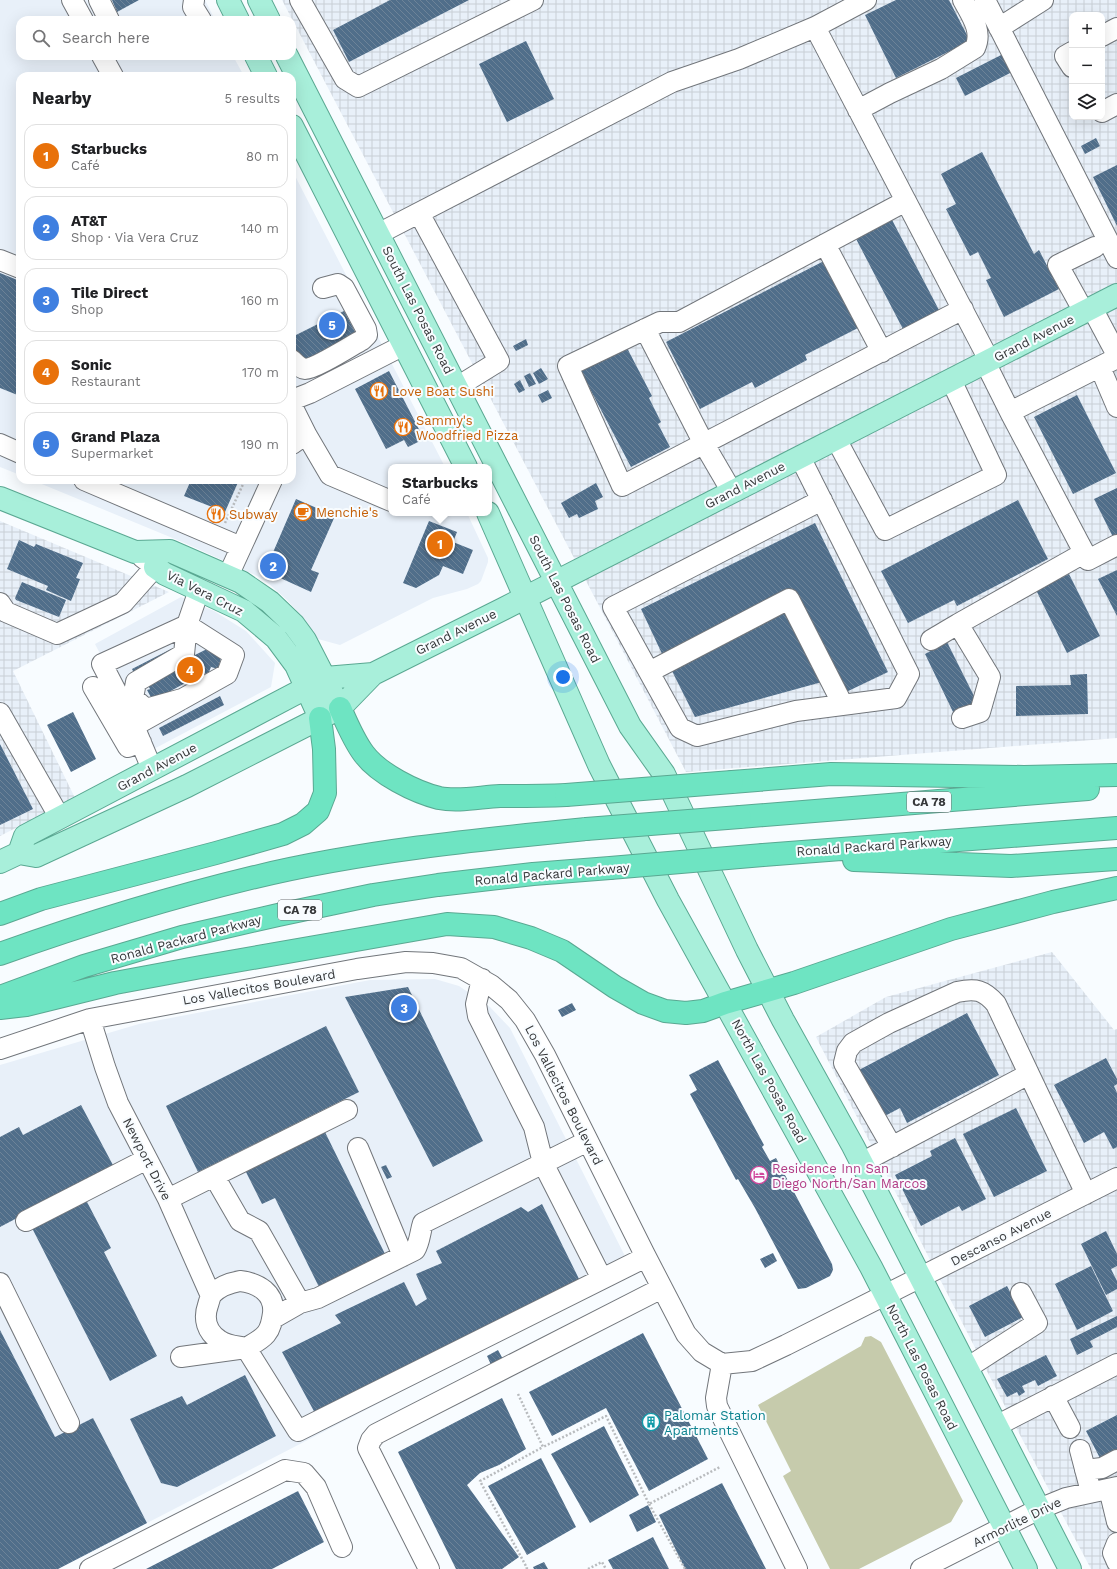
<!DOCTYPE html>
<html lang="en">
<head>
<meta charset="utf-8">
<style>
	body { margin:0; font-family:"Work Sans",sans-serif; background:#f2f2f2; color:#202124 }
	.controls { position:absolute; right:12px; top:12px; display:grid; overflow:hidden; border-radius:8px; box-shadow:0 4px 16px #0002 }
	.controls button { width:36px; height:36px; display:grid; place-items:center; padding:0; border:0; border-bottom:1px solid #e0e0e0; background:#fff; color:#202124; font:20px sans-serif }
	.you { position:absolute; left:563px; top:677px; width:14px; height:14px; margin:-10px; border:3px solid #fff; border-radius:50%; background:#1a73e8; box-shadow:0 0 0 6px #1a73e833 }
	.badge { display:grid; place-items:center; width:26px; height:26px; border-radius:50%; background:#7c3aed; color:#fff; font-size:13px; font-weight:700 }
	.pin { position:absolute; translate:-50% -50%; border:2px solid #fff; box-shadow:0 1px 4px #0006 }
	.popup { position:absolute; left:388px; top:464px; width:104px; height:52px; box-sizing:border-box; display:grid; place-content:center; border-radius:8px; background:#fff; filter:drop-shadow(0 1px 3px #0005); font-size:13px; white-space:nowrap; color:#757577 }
	.popup b { font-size:15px; color:#202124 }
	.popup::after { content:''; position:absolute; left:50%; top:100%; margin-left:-8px; border:8px solid transparent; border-top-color:#fff }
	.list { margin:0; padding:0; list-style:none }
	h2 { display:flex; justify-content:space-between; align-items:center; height:52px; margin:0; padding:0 16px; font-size:17px }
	h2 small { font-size:13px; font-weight:400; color:#757577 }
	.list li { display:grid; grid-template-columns:26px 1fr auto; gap:12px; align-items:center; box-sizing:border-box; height:64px; margin:0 8px 8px; padding:0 8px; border:1px solid #e0e0e0; border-radius:12px }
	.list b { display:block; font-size:15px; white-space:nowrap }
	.list p { margin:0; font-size:13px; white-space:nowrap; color:#757577 }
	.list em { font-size:13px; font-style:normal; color:#757577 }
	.icon { flex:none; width:22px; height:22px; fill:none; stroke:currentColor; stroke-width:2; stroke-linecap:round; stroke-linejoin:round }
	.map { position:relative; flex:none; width:1117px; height:1569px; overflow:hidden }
	.search { position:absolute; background:#fff; box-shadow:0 4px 16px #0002; left:16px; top:16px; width:280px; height:44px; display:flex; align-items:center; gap:10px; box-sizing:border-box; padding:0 14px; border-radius:12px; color:#757577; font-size:15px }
	.panel { position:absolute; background:#fff; box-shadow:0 4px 16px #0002; left:16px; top:72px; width:280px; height:412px; border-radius:12px }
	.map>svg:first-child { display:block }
	.built { fill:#e8f0f9 }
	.industrial { fill:url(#industrial-grid); fill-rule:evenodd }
	.green { fill:#c6cbac }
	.building { fill:url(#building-back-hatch) }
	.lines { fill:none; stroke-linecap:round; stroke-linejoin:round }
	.minor-casing { stroke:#72767b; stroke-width:22 }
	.major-casing { stroke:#5aa892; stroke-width:24 }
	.highway-casing { stroke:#5aa892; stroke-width:24 }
	.path { stroke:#b8bbbe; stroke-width:2.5; stroke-dasharray:2 2; stroke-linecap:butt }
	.minor { stroke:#fff; stroke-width:20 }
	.major { stroke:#a8efda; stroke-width:22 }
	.highway { stroke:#6ee4c2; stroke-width:22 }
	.highway-bridge-casing { stroke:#5aa892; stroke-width:24; stroke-linecap:butt }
	.highway-bridge { stroke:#6ee4c2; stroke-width:22 }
	.labels { text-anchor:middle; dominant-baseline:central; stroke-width:4; stroke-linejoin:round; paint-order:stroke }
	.shield { fill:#f8fcff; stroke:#707375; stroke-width:1 }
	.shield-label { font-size:12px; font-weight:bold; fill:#36383a }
	.street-label { font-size:13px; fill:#36383a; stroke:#f8fcff }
	.food-label { font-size:13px; fill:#c56008; stroke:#f8fcff; text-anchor:start }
	.hotel-label { font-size:13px; fill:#b23c85; stroke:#f8fcff; text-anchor:start }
	.culture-label { font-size:13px; fill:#0d838f; stroke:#f8fcff; text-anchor:start }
</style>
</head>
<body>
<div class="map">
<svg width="1117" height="1569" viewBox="0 0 1117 1569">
	<defs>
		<pattern id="industrial-grid" width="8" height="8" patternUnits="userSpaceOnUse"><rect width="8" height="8" fill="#e8f0f9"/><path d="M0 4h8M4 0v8" fill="none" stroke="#c8cfd6"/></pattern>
		<pattern id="building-back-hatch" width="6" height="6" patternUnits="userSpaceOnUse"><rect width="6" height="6" fill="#506e8a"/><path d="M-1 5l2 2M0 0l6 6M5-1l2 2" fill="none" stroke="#6d8398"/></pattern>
	</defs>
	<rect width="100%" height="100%" fill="#f8fcff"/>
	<path class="built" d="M0,0H205L215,20H20V56H233L244,76H20V475L0,467Z
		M292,170L445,467H391V513H467L488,558V562L481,581L478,584L467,589L433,598L340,645L318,639L302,616L286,599L269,584L257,576L187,544L32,480H292Z
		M181,597L214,611L246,631L275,663L271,687L150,751L95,644Z
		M435,979L459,986L490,1007L510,1028L633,1272L58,1569H0V1065L139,1024L370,980Z"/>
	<path class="industrial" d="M282,0H1117V738L686,772ZM1072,15H1102V117H1072Z
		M0,521L169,592L13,671L75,798L0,836Z
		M1052,952L1114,1030L1117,1029V1569H1091L1011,1418L816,1037L886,997Z"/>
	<path class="green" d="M871,1336L881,1342L963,1501L951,1522L859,1569H830L783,1476L791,1471L758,1405L861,1346L865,1337Z"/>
	<path class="building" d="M112,0H139L117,12Z
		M390,0H469L349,62L333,30Z
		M896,0H949L970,41L896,78L865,15Z
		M526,41L554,99L507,122L479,64Z
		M1005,53L1014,71L965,96L956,78Z
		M1096,138L1100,146L1085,154L1081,146Z
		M982,152L1034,254L1039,250L1059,289L1004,317L986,280L991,278L978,252L970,256L946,209L956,204L941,174Z
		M1117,165V226L1093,177Z
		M890,216L940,312L904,331L854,235Z
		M824,261L858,328L805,355L807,360L755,388L752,382L700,409L666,342Z
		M0,273L20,281V396L0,388Z
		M344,311L359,339L304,366L292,347V337Z
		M526,339L528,345L516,351L513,346Z
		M626,346L652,396L649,398L661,422L658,424L670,447L631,467L580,370Z
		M541,368L548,379L539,384L533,373Z
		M389,371L424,439L408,447L404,440L386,449L355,389Z
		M530,373L536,384L529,387L524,376Z
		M520,380L525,390L519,393L514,384Z
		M548,390L552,398L542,403L538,395Z
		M1077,395L1116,473L1073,494L1034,417Z
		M191,480H239L225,512L184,496Z
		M596,483L603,497L595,501L598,509L579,518L577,514L569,518L561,503Z
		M1117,488V537L1114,539L1094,499Z
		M296,499L335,516L311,570L319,573L311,592L265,571Z
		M1018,500L1048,559L957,606L954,600L908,623L881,571Z
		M429,521L457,532L453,542L473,550L463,574L443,566L439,575L416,588L403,583Z
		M815,523L888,672L842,694L792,594L664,658L641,609Z
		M19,540L34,547L36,544L83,563L76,578L80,579L71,601L46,590L48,586L7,569Z
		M1117,570V616L1098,579Z
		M1069,574L1100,636L1067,653L1036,590Z
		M22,582L66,600L59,617L16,600L15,598Z
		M785,612L822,682L695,717L672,671Z
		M947,642L977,702L954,714L925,654Z
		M211,647L222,654L218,669L211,667L209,672L199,677L200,679L190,684L187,682L167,693L154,703L147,690L150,689L145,680Z
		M171,649L174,655L135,675L132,669Z
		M1087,674L1088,714L1016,716V686L1071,685L1070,675Z
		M220,696L224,705L163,736L159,728Z
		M73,712L96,759L71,772L47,725Z
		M0,744L33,809L0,825Z
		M408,987L483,1141L433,1167L345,997Z
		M572,1003L576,1010L562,1017L558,1010Z
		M967,1013L999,1075L907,1123L900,1108L883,1117L859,1070Z
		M326,1026L359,1092L198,1172L166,1106Z
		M1106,1058L1117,1079V1084L1114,1086L1117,1093V1147L1113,1149L1104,1132L1084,1143L1054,1085Z
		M718,1060L764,1145L762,1147L770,1161L776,1158L832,1264L833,1270L830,1276L806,1288L798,1289L755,1208L738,1179L736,1180L690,1094L697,1090L689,1075Z
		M81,1105L114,1167L0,1227V1137L19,1127L23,1135Z
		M1016,1108L1047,1171L994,1197L963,1134Z
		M324,1130L385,1254L319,1287L275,1198L262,1204L245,1170Z
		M955,1138L986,1199L962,1211L959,1206L921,1226L895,1175L932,1156L930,1151Z
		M386,1165L392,1177L387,1179L381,1167Z
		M86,1200L111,1248L104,1252L157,1356L110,1381L32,1228Z
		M542,1204L581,1283L316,1415L282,1352L341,1323L335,1315L404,1282L416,1306L427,1299L416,1274L442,1263L436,1251L521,1207L528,1212Z
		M1106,1231L1117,1254V1266L1111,1269L1117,1281V1289L1106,1295L1081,1244Z
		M773,1253L777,1261L765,1268L760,1259Z
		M1091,1266L1113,1311L1077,1330L1055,1284Z
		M1007,1286L1023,1317L985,1337L969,1306Z
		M1117,1316V1327L1090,1341L1093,1347L1077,1355L1070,1339Z
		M0,1330L55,1437L93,1418L147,1523L58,1569H0Z
		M643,1333L708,1459L649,1491L606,1408L552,1436L529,1392Z
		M498,1350L504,1361L492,1367L487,1356Z
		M1046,1355L1057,1376L1038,1386L1035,1380L1022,1386L1025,1392L1019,1396L1017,1392L1007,1397L997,1379Z
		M245,1375L276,1436L177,1487L161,1483L130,1419L182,1396L187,1405Z
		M502,1398L526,1449L499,1465L480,1473L467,1485L519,1557L502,1569H456L398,1452Z
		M1117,1415V1456L1103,1464L1086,1431Z
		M604,1426L639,1495L590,1523L551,1454Z
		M541,1458L576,1527L527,1555L488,1486Z
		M722,1483L766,1569H685L659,1515Z
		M298,1491L324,1542L272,1569H146Z
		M648,1505L656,1522L637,1532L629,1515Z
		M653,1537L669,1569H613L608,1560Z
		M544,1562L548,1569H534L533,1567Z"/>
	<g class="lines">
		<defs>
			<path id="minor" d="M72,0L83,20
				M99,0L109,20
				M194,0L193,7L201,20
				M300,0L345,79L358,87L533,0
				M985,0L1117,258
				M815,27L989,360
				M999,28L1043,0
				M1102,36L1117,28
				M1072,52L1065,56L1072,67
				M102,56L113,76
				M858,110L890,93L941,69L975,48C983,31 971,15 963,0
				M1102,112L1117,104
				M906,201L679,322H660L568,366L622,486L963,309
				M419,213L499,361L457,387
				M378,234L672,82L739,59L815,27L866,0
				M825,244L882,352
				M0,260L20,268
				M1092,308L1117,355
				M1084,312L1058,265L1095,247
				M645,329L704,444L732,492
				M292,360C296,364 299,368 305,369C315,369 351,346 362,340L367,335L366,329L344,288L338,284L323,288
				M985,362L1010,412L1117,358
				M1100,367L1117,407
				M292,400L310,393L404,345
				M292,406L306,434L292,444
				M1010,412L1088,560L1117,545
				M306,434L330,475L391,501
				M836,439L885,530L996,475L951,380
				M0,444L20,453
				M800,457L909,674L896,698L796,711L697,736L680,728L613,607L822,500
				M84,480L241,547
				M228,576L272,480
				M0,603L6,612L57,634L123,603L155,567L142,557
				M931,640L958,624
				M649,672L789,599L843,705
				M93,687L128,747L141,742
				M0,713L60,818
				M962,718L980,712L990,677L958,624L1084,553
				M134,726L227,674L234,655L187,625L184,654L136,682L133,698L146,709L182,699
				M152,769L134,726L102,664L187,625L199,590
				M482,979L476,1004L478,1016L534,1127L543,1163L602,1279
				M90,1019L105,1067L118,1103L168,1199L211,1296
				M0,1049L90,1019L357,969L406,962L433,963L461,968L491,985L509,1000L525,1020L545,1055L644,1253L686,1334L702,1352L722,1364L752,1361L786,1345L1117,1178
				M892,1147L844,1063L847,1051L853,1043L889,1023L957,992C976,988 984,990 996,1004L1029,1074
				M358,1148L403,1256
				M861,1163L1029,1074L1086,1194
				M168,1199L214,1176
				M26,1221L147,1159
				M240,1281C258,1283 275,1293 273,1313C272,1321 271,1328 266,1334C261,1340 253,1344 246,1348C237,1346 227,1346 219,1340C207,1332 203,1319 208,1305C209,1302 210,1297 212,1294C220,1286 229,1283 240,1281Z
				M0,1283L69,1423
				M300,1303L259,1231L240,1221L214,1176L347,1110
				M272,1319L300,1303L318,1298L415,1250C420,1242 420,1232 423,1223L588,1141
				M181,1357L246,1348L298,1431L646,1257
				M722,1364L716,1398L717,1406L797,1569
				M967,1368L1037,1323L1021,1293
				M1053,1396L1070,1428
				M996,1426L1117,1364
				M1080,1450L1091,1492
				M1085,1470L1102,1468L1117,1460
				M1109,1489L1117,1522
				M1117,1543L1113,1553L1117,1562
				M90,1569L285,1470L304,1473L316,1487L342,1547
				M429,1569L368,1448L371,1440L376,1434L662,1288
				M921,1569L1039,1509L1066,1498L1117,1487"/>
			<path id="major" d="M228,0L238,20
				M259,0L269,20
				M256,56L266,76
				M287,56L630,726L664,774L747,950L783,1020L853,1146L1070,1569
				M292,126L466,467
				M0,498L135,552L170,551L241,582L270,602L294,625L305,640L340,708
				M488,513L599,765L668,900L871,1267L1026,1569
				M155,567L165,574L244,611L276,638L296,665L320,718
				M19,853L25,836L325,678L373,674
				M0,862L19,853L36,856L187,786L340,708L373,674L503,609L1117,295"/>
			<path id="highway" d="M340,708C347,724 354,741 364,754C379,774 415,792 439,798C458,802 480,797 500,796C522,796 544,796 566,795
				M732,782L831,774L1024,777L1117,775
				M740,817L1088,789
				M763,855L1117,828
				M854,860L1011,866L1117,859
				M0,914L41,899L216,853L283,834L303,824L318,811L325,793L324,749L320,718
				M0,954C84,924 168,898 255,877C363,851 475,840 586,829
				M0,997L84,966L182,937L278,915L373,895L438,885L533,874L610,868
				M0,1008L26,1005L115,983L201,967L447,924L494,927L531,938L562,951L615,987L643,1003L665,1011L686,1013L703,1011L725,1003L794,983L951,929L1053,902L1117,888"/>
		</defs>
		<use href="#minor" class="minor-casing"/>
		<use href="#major" class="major-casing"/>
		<use href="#highway" class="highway-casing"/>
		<path class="path" d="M225,523L245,480
			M518,1394L543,1447L606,1416L649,1504L720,1467
			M649,1504L685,1569
			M526,1569L527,1568L480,1481L543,1447
			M588,1569L602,1562L606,1569"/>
		<use href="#minor" class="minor"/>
		<use href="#major" class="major"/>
		<use href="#highway" class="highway"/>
		<defs>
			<path id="highway-bridge" d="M566,795L732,782
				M586,829L740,817
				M610,868L763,855"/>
		</defs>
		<use href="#highway-bridge" class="highway-bridge-casing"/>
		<use href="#highway-bridge" class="highway-bridge"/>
	</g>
	<defs>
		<symbol id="restaurant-ring" viewBox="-11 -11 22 22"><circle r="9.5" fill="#f8fcff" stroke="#e8710a" stroke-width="1.5"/><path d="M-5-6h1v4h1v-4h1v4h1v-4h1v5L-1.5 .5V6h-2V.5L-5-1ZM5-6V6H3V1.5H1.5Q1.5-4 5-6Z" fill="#e8710a"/></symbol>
		<symbol id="cafe-ring" viewBox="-11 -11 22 22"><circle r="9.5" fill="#f8fcff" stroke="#e8710a" stroke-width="1.5"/><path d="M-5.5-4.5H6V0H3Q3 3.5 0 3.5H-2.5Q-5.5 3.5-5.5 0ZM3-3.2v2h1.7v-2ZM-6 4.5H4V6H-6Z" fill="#e8710a"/></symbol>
		<symbol id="hotel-ring" viewBox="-11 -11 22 22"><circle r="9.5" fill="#f8fcff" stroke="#d1479c" stroke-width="1.5"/><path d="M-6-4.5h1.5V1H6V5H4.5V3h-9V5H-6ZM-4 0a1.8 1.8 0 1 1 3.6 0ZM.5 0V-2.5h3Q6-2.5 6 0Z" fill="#d1479c"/></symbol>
		<symbol id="building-ring" viewBox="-11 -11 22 22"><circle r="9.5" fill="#f8fcff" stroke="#0f9aa8" stroke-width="1.5"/><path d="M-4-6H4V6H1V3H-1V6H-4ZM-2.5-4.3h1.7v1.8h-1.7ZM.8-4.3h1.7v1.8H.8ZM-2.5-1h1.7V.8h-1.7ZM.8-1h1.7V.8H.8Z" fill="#0f9aa8"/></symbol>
	</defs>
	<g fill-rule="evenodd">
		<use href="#restaurant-ring" x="369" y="381" width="20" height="20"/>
		<use href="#restaurant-ring" x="393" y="417" width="20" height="20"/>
		<use href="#cafe-ring" x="293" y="502" width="20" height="20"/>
		<use href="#restaurant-ring" x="206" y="504" width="20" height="20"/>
		<use href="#hotel-ring" x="749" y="1165" width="20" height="20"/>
		<use href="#building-ring" x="641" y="1412" width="20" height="20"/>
	</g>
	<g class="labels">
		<g class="shield">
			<rect x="907" y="792" width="44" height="20" rx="3"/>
			<rect x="278" y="900" width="44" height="20" rx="3"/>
		</g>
		<g class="shield-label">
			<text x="929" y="802">CA 78</text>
			<text x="300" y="910">CA 78</text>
		</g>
		<g class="street-label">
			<text transform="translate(418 310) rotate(63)">South Las Posas Road</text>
			<text transform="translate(1034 338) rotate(-27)">Grand Avenue</text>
			<text transform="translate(745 485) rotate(-27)">Grand Avenue</text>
			<text transform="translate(205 593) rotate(27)">Via Vera Cruz</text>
			<text transform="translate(565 599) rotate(63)">South Las Posas Road</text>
			<text transform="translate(456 632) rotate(-26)">Grand Avenue</text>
			<text transform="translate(157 767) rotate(-28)">Grand Avenue</text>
			<text transform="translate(874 846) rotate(-4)">Ronald Packard Parkway</text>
			<text transform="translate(552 874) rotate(-5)">Ronald Packard Parkway</text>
			<text transform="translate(186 939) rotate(-15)">Ronald Packard Parkway</text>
			<text transform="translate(259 987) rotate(-10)">Los Vallecitos Boulevard</text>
			<text transform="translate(769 1081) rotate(61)">North Las Posas Road</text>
			<text transform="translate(564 1095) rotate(63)">Los Vallecitos Boulevard</text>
			<text transform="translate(147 1159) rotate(63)">Newport Drive</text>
			<text transform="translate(1001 1237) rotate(-27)">Descanso Avenue</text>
			<text transform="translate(922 1367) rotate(63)">North Las Posas Road</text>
			<text transform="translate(1017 1522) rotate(-26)">Armorlite Drive</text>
		</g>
		<g class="food-label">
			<text x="392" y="391">Love Boat Sushi</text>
			<text x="416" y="420">Sammy's<tspan x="416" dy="15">Woodfried Pizza</tspan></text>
			<text x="316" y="512">Menchie's</text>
			<text x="229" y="514">Subway</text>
		</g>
		<g class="hotel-label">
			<text x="772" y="1168">Residence Inn San<tspan x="772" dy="15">Diego North/San Marcos</tspan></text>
		</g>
		<g class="culture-label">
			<text x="664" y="1415">Palomar Station<tspan x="664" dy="15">Apartments</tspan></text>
		</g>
	</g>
</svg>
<div class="controls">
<button>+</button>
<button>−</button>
<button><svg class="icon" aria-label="layers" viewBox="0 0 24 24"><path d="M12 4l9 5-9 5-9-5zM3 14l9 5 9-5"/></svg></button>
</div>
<div class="you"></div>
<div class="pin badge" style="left:440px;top:544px;background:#e8710a">1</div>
<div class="popup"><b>Starbucks</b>Café</div>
<div class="pin badge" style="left:273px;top:566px;background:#3f7fe0">2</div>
<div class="pin badge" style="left:404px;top:1008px;background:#3f7fe0">3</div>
<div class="pin badge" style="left:190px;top:670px;background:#e8710a">4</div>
<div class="pin badge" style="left:332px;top:325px;background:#3f7fe0">5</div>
<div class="search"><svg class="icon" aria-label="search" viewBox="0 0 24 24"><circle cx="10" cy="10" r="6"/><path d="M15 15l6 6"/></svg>Search here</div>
<section class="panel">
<h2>Nearby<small>5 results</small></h2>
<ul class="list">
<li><span class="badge" style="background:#e8710a">1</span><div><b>Starbucks</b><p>Café</p></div><em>80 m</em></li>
<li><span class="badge" style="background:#3f7fe0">2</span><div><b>AT&amp;T</b><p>Shop · Via Vera Cruz</p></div><em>140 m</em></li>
<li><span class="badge" style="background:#3f7fe0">3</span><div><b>Tile Direct</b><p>Shop</p></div><em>160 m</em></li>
<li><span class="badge" style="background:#e8710a">4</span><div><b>Sonic</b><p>Restaurant</p></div><em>170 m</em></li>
<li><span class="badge" style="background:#3f7fe0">5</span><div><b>Grand Plaza</b><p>Supermarket</p></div><em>190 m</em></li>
</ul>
</section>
</div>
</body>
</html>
